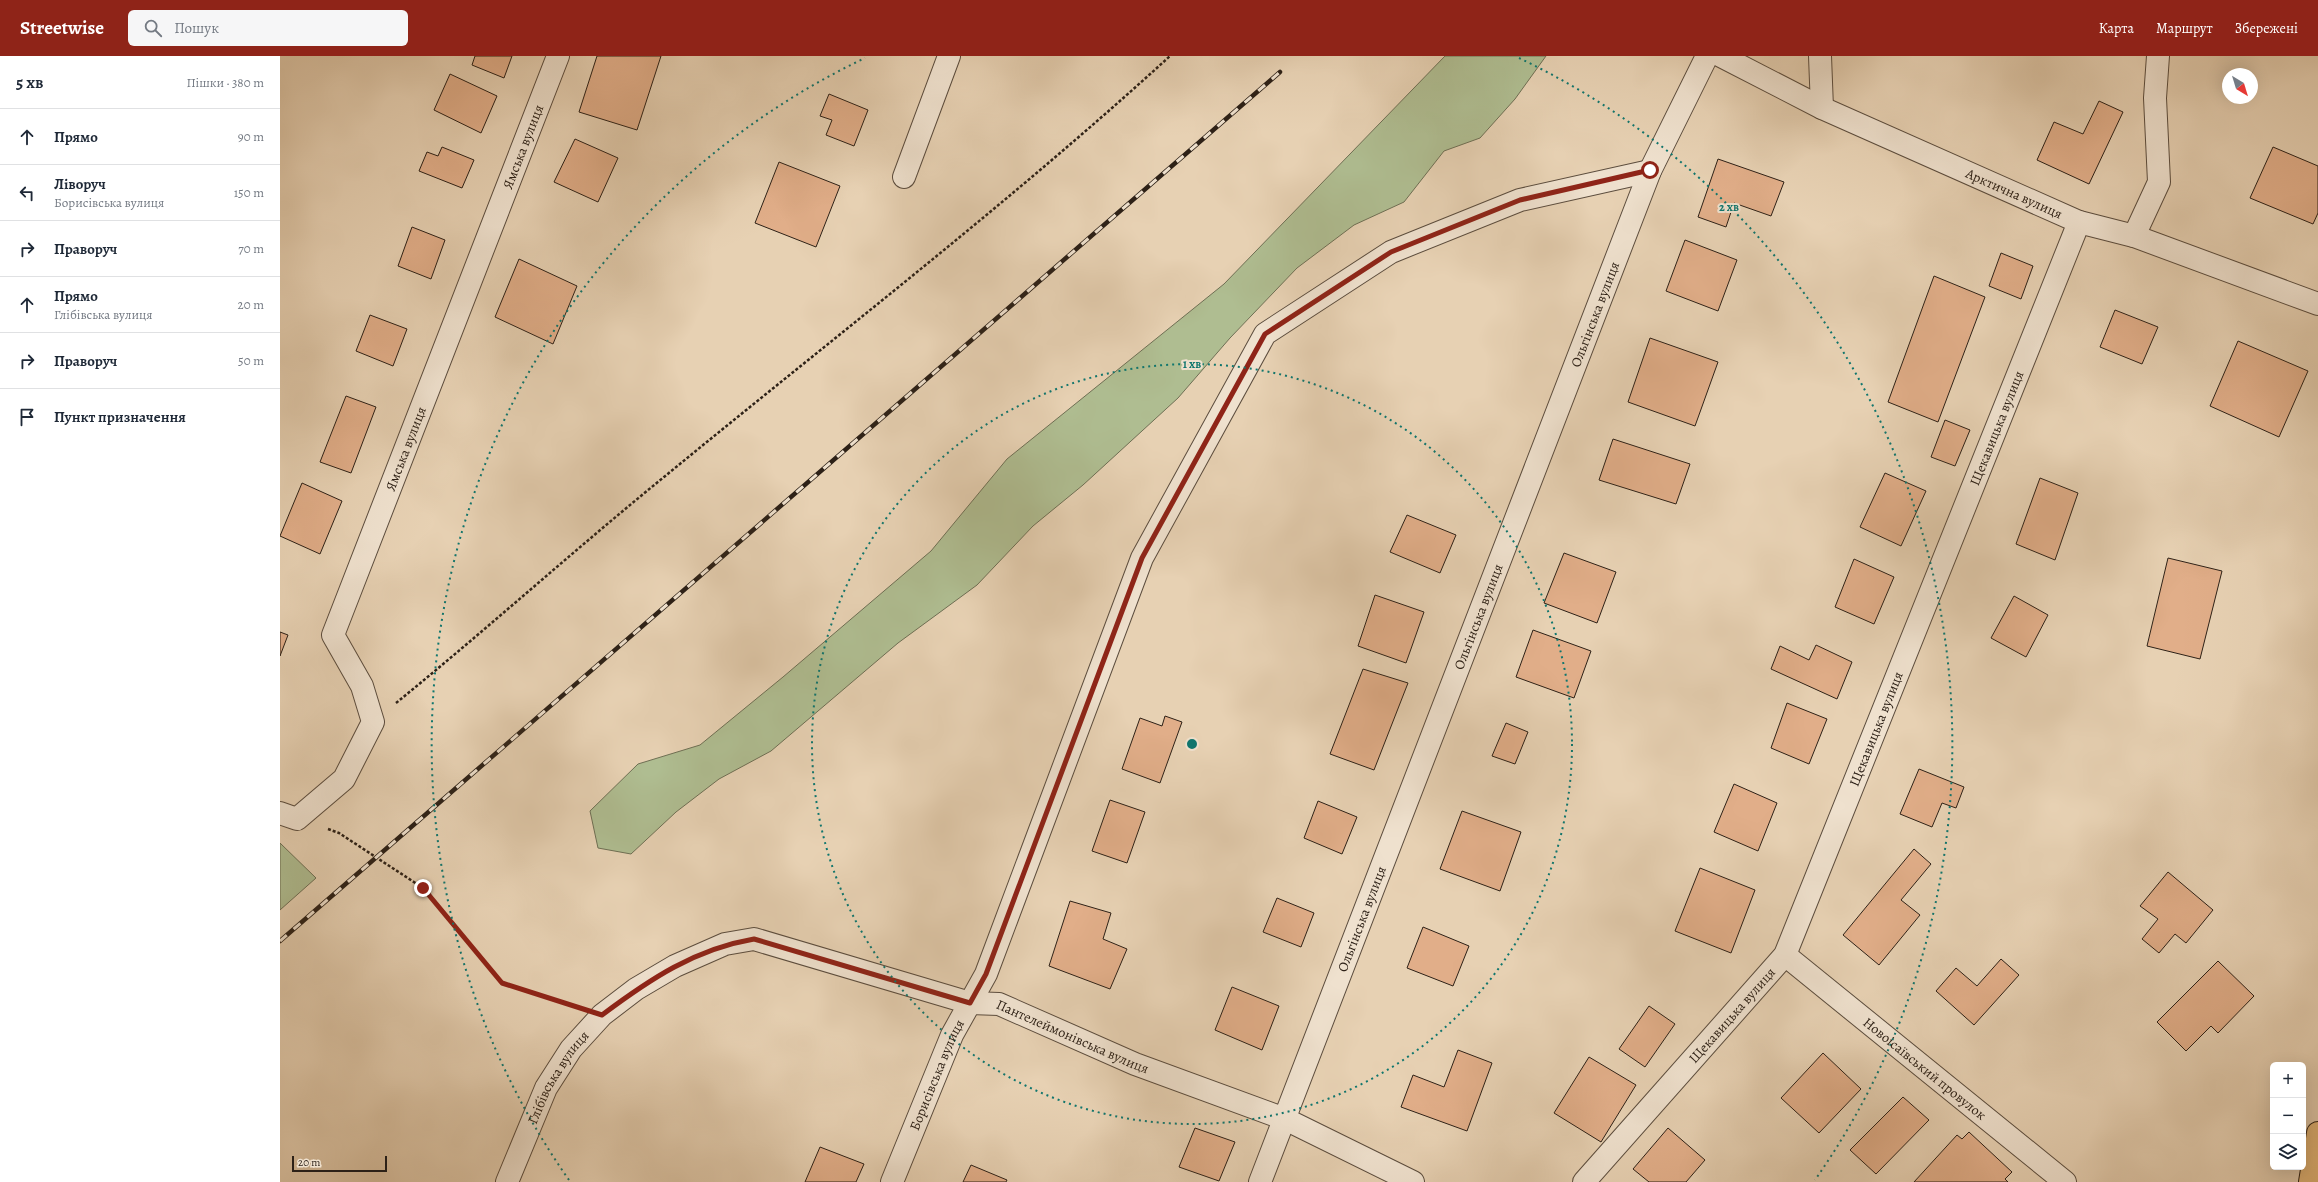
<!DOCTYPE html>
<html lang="uk">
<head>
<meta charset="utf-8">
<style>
	body { margin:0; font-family:Alegreya,serif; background:#f6f6f7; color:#1f2937 }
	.controls { position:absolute; right:12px; bottom:12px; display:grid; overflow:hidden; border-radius:6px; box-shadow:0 4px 16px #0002 }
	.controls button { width:36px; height:36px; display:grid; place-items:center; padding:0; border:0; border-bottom:1px solid #e0e1e3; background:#fff; color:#1f2937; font:20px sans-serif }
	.compass { position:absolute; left:1942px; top:12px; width:36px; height:36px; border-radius:50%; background:#fff; box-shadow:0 4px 16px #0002; rotate:142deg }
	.scale { position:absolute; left:12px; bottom:10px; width:95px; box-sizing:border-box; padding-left:4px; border:2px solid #2d2117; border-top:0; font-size:11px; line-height:14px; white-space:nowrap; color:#2d2117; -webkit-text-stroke:3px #efe1ce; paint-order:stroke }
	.stop { position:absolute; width:12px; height:12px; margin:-9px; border:3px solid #8f2418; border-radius:50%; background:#fff }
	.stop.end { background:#8f2418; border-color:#fff; box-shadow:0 1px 4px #0008 }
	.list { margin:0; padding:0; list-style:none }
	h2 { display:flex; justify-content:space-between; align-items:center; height:52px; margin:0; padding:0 16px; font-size:17px }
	h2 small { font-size:13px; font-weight:400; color:#747a83 }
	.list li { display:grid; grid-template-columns:26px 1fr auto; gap:12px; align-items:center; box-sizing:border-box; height:56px; padding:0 16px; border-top:1px solid #e0e1e3 }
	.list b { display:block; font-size:15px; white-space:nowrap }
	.list p { margin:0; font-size:13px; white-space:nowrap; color:#747a83 }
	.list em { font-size:13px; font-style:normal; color:#747a83 }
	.icon { flex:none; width:22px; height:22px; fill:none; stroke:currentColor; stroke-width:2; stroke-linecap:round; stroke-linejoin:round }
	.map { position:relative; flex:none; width:2038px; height:1126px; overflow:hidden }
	header { display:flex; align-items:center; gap:24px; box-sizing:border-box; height:56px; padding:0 20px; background:#8f2418; color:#fff }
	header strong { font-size:19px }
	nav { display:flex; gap:22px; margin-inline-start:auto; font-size:14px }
	.search { width:280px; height:36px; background:#f6f6f7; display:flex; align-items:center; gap:10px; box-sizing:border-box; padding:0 14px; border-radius:6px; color:#747a83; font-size:15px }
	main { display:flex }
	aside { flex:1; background:#fff }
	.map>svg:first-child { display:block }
	.green { fill:#afbd91; stroke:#6e6f54 }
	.building { fill:#e1ae89; stroke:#2d2117 }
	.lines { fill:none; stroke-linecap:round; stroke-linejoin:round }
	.minor-casing { stroke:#5c4d3e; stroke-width:24 }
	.major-casing { stroke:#2d2117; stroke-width:24 }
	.path { stroke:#2d2117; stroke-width:2.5; stroke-dasharray:3 2; stroke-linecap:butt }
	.minor { stroke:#efe1ce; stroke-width:22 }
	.major { stroke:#e4b87a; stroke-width:22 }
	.rail-casing { stroke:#2d2117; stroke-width:4.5 }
	.rail { stroke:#efe1ce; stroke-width:3; stroke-dasharray:9; stroke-linecap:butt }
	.route { stroke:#8f2418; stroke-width:5 }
	.ring { fill:none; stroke:#0f766e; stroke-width:2; stroke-dasharray:2 4 }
	.labels { text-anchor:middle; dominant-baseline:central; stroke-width:4; stroke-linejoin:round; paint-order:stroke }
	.street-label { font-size:14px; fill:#2d2117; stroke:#efe1ce }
	.centre { fill:#0f766e; stroke:#efe1ce; stroke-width:2 }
	.ring-label { font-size:12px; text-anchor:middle; font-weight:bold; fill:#0f766e; stroke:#efe1ce; stroke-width:4; stroke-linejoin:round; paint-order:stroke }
</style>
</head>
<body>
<header>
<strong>Streetwise</strong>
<div class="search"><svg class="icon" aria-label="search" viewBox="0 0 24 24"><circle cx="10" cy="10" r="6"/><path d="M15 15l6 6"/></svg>Пошук</div>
<nav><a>Карта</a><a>Маршрут</a><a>Збережені</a></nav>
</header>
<main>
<aside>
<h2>5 хв<small>Пішки · 380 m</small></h2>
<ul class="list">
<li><svg class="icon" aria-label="ahead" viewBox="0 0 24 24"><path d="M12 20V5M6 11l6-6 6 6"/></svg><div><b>Прямо</b></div><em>90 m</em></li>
<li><svg class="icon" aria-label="left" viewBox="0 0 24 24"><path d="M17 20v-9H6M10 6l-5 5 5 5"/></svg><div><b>Ліворуч</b><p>Борисівська вулиця</p></div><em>150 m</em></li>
<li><svg class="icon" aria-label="right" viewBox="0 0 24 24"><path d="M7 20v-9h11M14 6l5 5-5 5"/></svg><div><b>Праворуч</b></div><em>70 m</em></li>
<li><svg class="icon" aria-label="ahead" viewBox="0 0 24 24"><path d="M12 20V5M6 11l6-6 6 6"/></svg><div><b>Прямо</b><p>Глібівська вулиця</p></div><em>20 m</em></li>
<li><svg class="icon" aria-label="right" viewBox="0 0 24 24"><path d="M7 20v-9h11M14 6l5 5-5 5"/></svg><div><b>Праворуч</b></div><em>50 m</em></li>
<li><svg class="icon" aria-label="arrive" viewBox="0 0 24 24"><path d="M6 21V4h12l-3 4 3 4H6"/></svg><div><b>Пункт призначення</b></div></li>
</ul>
</aside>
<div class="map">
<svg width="2038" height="1126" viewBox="0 0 2038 1126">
	<rect width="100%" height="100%" fill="#e7d1b3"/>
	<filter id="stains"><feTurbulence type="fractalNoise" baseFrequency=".005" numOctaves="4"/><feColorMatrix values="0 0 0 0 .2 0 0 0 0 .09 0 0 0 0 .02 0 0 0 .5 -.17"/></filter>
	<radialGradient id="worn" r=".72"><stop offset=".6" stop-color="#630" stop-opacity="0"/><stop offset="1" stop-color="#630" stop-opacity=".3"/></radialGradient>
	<path class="green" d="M1165,0H1266L1235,43L1200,82L1164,95L1124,146L1074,169L1017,212L950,282L898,342L803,429L753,470L697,529L618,587L491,695L439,723L396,756L351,798L318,792L310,755L358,708L420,689L503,621L651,495L727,403L944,228Z
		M0,787L36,822L0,854Z"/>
	<path class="building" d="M195,0H232L224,22L192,9Z
		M317,0H381L357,74L299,56Z
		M170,18L217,40L201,77L154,54Z
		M549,38L588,54L574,90L546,79L552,64L540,60Z
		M1819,45L1843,56L1809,128L1757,104L1774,66L1803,78Z
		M295,83L338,102L318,146L274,126Z
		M162,91L194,104L182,132L139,115L147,96L158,100Z
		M1993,91L2038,110V157L2033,168L1970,142Z
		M1438,103L1504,126L1491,160L1454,147L1446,171L1418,161Z
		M499,106L560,130L536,191L475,167Z
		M132,171L165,184L151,223L118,210Z
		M1405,184L1457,204L1438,255L1386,235Z
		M1721,197L1753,210L1741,243L1709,230Z
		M239,203L297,230L273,288L215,261Z
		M1654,220L1705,241L1658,366L1608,346Z
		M1835,254L1878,271L1862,308L1820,291Z
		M90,259L127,273L113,310L76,295Z
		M1370,282L1438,306L1415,370L1348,346Z
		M1958,285L2028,315L1999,381L1930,350Z
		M66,340L96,351L71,417L40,406Z
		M1665,364L1690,374L1675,410L1651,401Z
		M1333,383L1410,408L1396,448L1319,424Z
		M1605,417L1646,435L1621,490L1580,471Z
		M1760,422L1798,437L1775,504L1736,488Z
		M22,427L62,445L40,498L0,480Z
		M1127,459L1176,479L1160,517L1110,496Z
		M1284,497L1336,516L1317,567L1264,547Z
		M1888,502L1942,515L1920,603L1867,590Z
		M1574,503L1614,521L1594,568L1555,551Z
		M1095,539L1144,556L1126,607L1078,590Z
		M1734,540L1768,559L1746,601L1711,582Z
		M1253,574L1311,595L1294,642L1236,621Z
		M0,576L8,579L0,600Z
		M1536,589L1572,606L1557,643L1491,613L1500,590L1529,604Z
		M1083,613L1128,627L1094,714L1050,698Z
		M1507,647L1547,663L1529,708L1491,692Z
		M885,660L902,666L880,727L842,713L860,662L882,670Z
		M1226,667L1248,676L1235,708L1212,700Z
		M1639,713L1684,731L1676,752L1662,747L1652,771L1620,758Z
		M1454,728L1497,747L1478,795L1434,776Z
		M830,744L865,756L847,807L812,795Z
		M1038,745L1077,761L1062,798L1024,782Z
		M1182,755L1241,776L1220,835L1160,813Z
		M1634,793L1651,808L1621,844L1640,859L1599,909L1563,879Z
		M1420,812L1475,834L1451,897L1395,875Z
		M1888,816L1933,854L1906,887L1895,878L1879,897L1862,883L1878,863L1860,850Z
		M997,842L1034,857L1021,891L983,876Z
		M790,845L831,857L823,883L847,893L830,933L769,910Z
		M1143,871L1189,890L1173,930L1127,912Z
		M1721,903L1739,919L1694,969L1656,935L1676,912L1697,930Z
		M1938,905L1974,940L1938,977L1931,970L1906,995L1877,966Z
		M952,931L999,950L982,994L935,974Z
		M1369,950L1395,968L1365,1011L1339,993Z
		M1178,994L1212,1007L1187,1075L1121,1051L1133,1019L1164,1031Z
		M1543,997L1581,1033L1539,1077L1501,1042Z
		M1309,1001L1356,1029L1321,1086L1274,1057Z
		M1623,1041L1649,1064L1596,1118L1570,1094Z
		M915,1072L955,1086L939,1125L899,1111Z
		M1388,1072L1425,1104L1406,1126H1369L1353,1113Z
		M1689,1076L1732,1116L1725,1123L1728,1126H1634L1677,1079L1682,1083Z
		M540,1091L584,1108L576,1126H525Z
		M691,1109L727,1124L726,1126H683Z"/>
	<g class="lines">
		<defs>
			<g id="minor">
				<path id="s1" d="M1441,0L1542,52L1799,166L1854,180L2038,248"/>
				<path d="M1540,0L1542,52"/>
				<path d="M624,121L669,0"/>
				<path d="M1854,180L1879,126L1875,42L1878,0"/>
				<path id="s2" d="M0,757L17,763L64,723L93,666L82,630L53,579L278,0"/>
				<path id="s3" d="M1505,899L1785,1126"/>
				<path id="s4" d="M227,1126L266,1032L291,993L322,959L356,933L395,910L445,888L474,883L690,947L719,948L855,1008L1005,1063L1133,1126"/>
				<path id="s5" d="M612,1126L672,979L706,918L862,502L985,278L1111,196L1240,144L1370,115"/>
				<path id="s6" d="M980,1126L1370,115L1427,0"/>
				<path id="s7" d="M1304,1126L1505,899L1799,166"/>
			</g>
			<path id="major" d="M2030,1126L2038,1077"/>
		</defs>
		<use href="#minor" class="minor-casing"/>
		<use href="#major" class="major-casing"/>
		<path class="path" d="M116,647C207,573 293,495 384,421C553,282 728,148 890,0
			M48,773L59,777L143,832L222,927L294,950"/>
		<use href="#minor" class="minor"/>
		<use href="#major" class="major"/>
		<defs>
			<path id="rail" d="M0,885L1000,16"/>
		</defs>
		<use href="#rail" class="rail-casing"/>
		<use href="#rail" class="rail"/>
	</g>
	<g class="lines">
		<path class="route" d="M143,832L222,927L322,959C370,923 415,893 474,883L690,947L706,918L862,502L985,278L1111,196L1240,144L1370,114"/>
	</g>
	<g class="ring">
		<circle cx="912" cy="688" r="380"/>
		<path d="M289 1124A760 760 0 0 1 585 2M1239 2A760 760 0 0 1 1535 1124"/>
	</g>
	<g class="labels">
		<g class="street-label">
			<text stroke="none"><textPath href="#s2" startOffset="764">Ямська вулиця</textPath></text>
			<text stroke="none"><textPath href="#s1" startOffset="324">Арктична вулиця</textPath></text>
			<text stroke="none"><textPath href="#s6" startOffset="930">Ольгінська вулиця</textPath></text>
			<text stroke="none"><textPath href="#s7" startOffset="871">Щекавицька вулиця</textPath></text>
			<text stroke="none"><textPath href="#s2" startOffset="440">Ямська вулиця</textPath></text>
			<text stroke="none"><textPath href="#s6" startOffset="606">Ольгінська вулиця</textPath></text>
			<text stroke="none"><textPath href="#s7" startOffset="547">Щекавицька вулиця</textPath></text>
			<text stroke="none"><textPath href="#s6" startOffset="282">Ольгінська вулиця</textPath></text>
			<text stroke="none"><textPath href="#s7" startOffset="223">Щекавицька вулиця</textPath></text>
			<text stroke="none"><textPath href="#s4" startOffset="701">Пантелеймонівська вулиця</textPath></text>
			<text stroke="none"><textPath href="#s3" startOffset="180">Новоісаївський провулок</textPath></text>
			<text stroke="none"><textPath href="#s5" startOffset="116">Борисівська вулиця</textPath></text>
			<text stroke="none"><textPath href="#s4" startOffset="117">Глібівська вулиця</textPath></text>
		</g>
	</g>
	<circle cx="912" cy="688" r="6" class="centre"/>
	<g class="ring-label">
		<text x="1449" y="155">2 хв</text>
		<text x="912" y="312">1 хв</text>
	</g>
	<rect width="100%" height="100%" filter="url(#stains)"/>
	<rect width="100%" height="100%" fill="url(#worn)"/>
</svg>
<div class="controls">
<button>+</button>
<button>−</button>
<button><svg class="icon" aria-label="layers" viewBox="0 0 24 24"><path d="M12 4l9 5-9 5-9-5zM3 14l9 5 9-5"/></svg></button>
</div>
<svg class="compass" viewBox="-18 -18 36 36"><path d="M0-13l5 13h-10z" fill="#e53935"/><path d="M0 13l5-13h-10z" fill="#747a83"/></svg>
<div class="scale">20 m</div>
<div class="stop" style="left:1370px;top:114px"></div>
<div class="stop end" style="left:143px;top:832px"></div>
</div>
</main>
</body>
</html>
